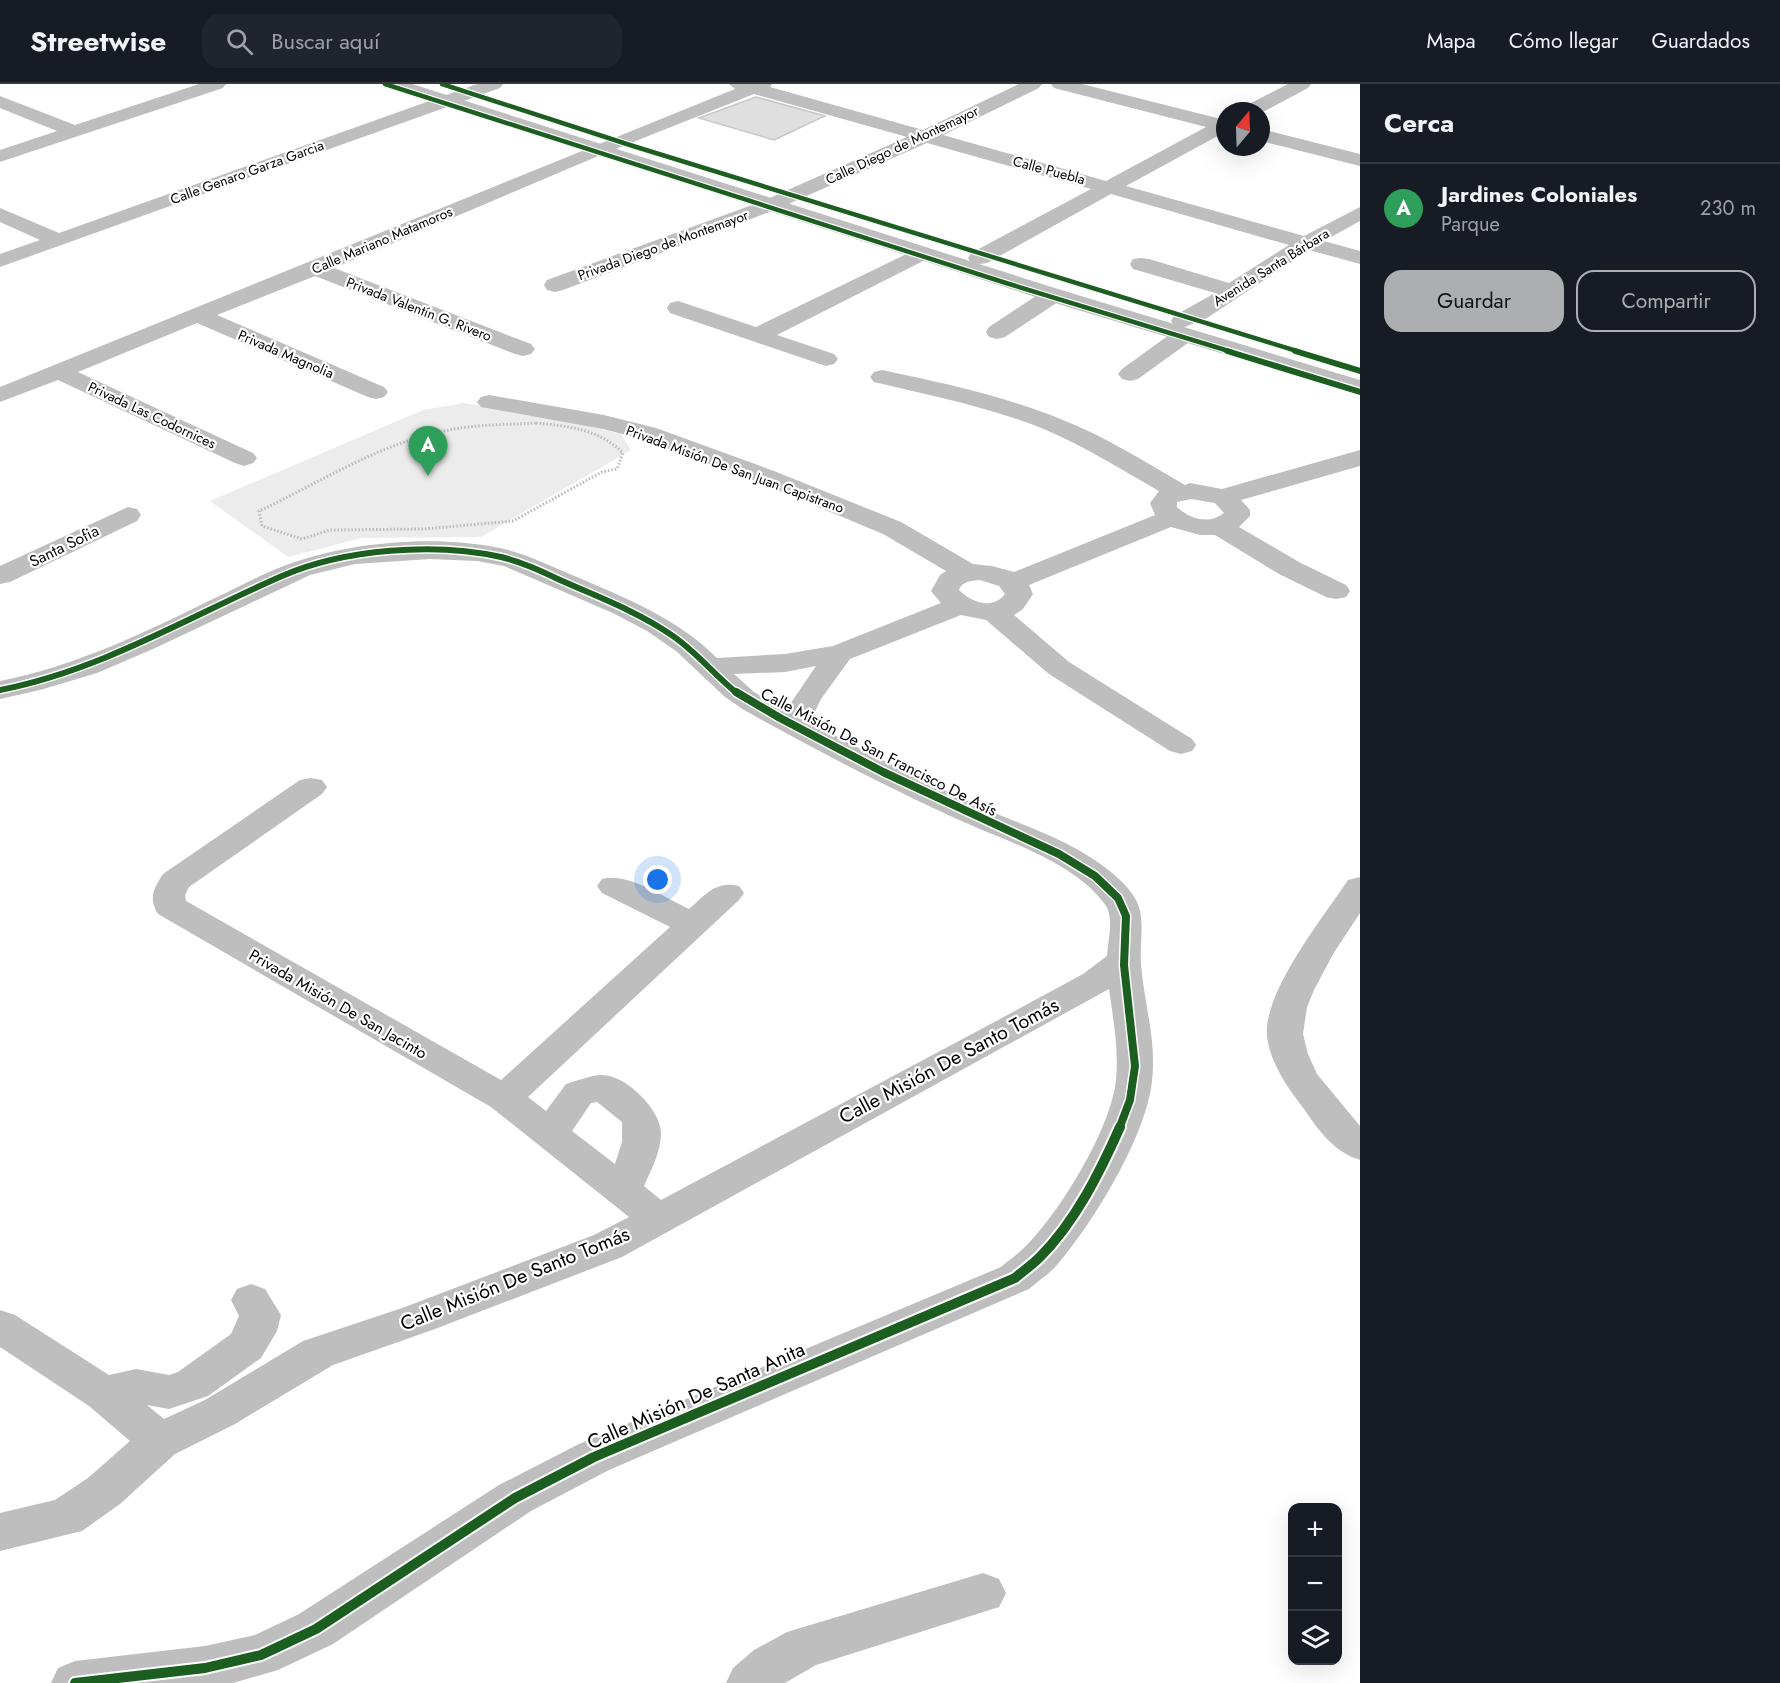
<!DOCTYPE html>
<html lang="es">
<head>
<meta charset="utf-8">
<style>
	body { margin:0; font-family:Jost,sans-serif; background:#20242c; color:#f1f3f6 }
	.controls { position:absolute; right:18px; bottom:18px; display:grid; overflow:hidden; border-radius:12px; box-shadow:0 6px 24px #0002 }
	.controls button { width:54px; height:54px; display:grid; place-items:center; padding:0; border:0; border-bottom:2px solid #363941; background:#171b24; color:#f1f3f6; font:30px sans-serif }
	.compass { position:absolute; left:1216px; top:18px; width:54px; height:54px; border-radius:50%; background:#171b24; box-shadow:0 6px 24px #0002; rotate:19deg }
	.you { position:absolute; left:658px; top:796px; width:21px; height:21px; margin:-15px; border:4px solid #fff; border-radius:50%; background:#1a73e8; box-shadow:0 0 0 9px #1a73e833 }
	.badge { display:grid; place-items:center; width:39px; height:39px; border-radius:50%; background:#adaeaf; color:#fff; font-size:20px; font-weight:700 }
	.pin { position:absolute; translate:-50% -50px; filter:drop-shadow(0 2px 3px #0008) }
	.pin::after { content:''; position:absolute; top:32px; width:21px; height:18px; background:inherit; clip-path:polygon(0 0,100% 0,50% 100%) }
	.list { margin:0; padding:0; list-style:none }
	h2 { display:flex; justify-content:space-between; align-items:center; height:78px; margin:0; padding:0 24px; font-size:26px }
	h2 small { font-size:20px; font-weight:400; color:#9ea1a6 }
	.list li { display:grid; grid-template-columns:39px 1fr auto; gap:18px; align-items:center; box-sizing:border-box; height:90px; padding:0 24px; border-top:2px solid #363941 }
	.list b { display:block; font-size:22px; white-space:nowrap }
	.list p { margin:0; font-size:20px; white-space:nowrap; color:#9ea1a6 }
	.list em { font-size:20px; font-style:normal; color:#9ea1a6 }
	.actions { display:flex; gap:12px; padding:18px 24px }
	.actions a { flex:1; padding:14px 0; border:2px solid #adaeaf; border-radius:18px; text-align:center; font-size:21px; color:#adaeaf }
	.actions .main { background:#adaeaf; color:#111 }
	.icon { flex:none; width:33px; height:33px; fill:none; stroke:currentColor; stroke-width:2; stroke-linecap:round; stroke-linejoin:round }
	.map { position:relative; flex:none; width:1360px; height:1599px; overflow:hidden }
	header { display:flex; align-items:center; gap:36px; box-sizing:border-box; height:84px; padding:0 30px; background:#171b24; border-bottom:2px solid #363941 }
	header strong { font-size:28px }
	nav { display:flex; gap:33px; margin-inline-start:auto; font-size:21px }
	.search { width:420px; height:54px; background:#20242c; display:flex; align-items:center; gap:15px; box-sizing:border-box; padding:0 21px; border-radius:18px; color:#9ea1a6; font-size:22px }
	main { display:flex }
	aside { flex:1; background:#171b24 }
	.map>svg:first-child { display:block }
	.green { fill:#ececec }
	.building { fill:#dfdfdf; stroke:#c7c7c7; stroke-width:1.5 }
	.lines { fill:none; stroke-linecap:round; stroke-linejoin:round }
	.path { stroke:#b9b9b9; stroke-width:3; stroke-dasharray:1.5 2; stroke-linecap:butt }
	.minor { fill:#bebebe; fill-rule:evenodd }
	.major { fill:#bebebe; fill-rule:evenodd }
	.cycleway-far3-casing { stroke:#fff; stroke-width:7 }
	.cycleway-far2-casing { stroke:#fff; stroke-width:9 }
	.cycleway-far1-casing { stroke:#fff; stroke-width:11 }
	.cycleway-casing { stroke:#fff; stroke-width:14 }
	.cycleway-far3 { stroke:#1b5e20; stroke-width:4.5 }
	.cycleway-far2 { stroke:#1b5e20; stroke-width:6 }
	.cycleway-far1 { stroke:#1b5e20; stroke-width:8 }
	.cycleway { stroke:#1b5e20; stroke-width:10 }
	.labels { text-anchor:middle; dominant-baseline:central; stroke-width:4.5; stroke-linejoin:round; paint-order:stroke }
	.far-street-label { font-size:14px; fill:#000; stroke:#fff }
	.street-label { font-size:16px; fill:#000; stroke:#fff }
	.near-street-label { font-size:20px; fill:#000; stroke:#fff }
</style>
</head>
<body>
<header>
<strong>Streetwise</strong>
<div class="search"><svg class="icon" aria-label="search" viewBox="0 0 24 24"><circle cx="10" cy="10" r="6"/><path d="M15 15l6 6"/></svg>Buscar aquí</div>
<nav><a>Mapa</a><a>Cómo llegar</a><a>Guardados</a></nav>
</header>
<main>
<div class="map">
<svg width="1360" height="1599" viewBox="0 0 1360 1599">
	<rect width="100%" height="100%" fill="#fff"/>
	<path class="green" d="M463,319L545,331L621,350L631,366L481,453L362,454L288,473L210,417L423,326Z"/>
	<path class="building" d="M756,13L825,32L774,56L699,34Z"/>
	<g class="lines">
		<path class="path" d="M536,339C568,342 599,345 623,369L617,385L602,388L513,437L424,445L330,446L302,455L262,442L259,427C319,399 379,360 444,347C474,340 506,341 536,339Z"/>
		<path class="minor" d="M199,0H226L223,4L0,78V66L57,47L0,24V12L75,41Z
			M477,0H503L500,4L0,183V170L40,156L0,138V124L59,149Z
			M729,0H772L770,3L923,46L1019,0H1042L1039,4L943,51L1106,97L1206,43L1054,4L1051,0H1082L1221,35L1225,34V48L1126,102L1304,152L1360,123V137L1324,157L1360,167V180L1309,166L1207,234L1182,244L1174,242L1171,237L1174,232L1215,209L1133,185L1130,180L1133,175L1141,174L1149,175L1229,199L1289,161L1111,110L987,179L979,180L971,179L968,174L971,169L1091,105L927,59L777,125L563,206L555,208L547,206L544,201L547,196L763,117L907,53L754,10L603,70L334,184L531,260L535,265L531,270L523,272L515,270L315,192L217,231L384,303L388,308L384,313L376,315L368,313L197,239L78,288L253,369L257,374L253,379L244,382L235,379L58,296L0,318V303L735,5Z
			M1288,0H1311L1308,4L1261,29L1241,27L1243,23Z
			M1261,45L1360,70V82L1261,57Z
			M921,163L929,164L932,169L929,174L777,251L834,270L838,275L834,280L826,282L670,229L667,224L670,219L678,217L756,243Z
			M1053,204L1061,206L1064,211L1061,216L1005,253L997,255L989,253L986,248L989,243L1045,206Z
			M1184,244L1192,246L1195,251L1192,256L1138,295L1130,297L1122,295L1118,290L1122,285L1176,246Z
			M882,286C943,299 1005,312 1063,336C1106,353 1145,378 1185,401L1190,399L1222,405L1360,366V382L1241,416L1250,426V432L1239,443L1299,478L1346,501L1350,507L1346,513L1336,515L1326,513L1279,490L1215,451H1200L1171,443L1029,501L1033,510L1023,525L1014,531L1069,578L1192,655L1196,661L1192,667L1181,670L1170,667L1049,590L986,536L961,531L850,575L821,615L810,638C863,667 917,694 972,719C1022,742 1080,758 1120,796C1151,825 1139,844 1141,880C1144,919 1157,958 1152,997C1146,1053 1093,1139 1057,1181C1049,1190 1038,1197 1029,1205L609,1386L531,1427L333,1560L278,1586L233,1599H51L58,1584L75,1577L205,1562L255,1551L299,1530L499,1401L579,1360L1001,1183C1009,1176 1018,1170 1025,1163C1060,1128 1111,1045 1116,996C1119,965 1113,934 1109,905L622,1173L435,1245L333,1281L235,1340L175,1370L120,1420L82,1447L0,1467V1429L55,1416L88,1394L130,1357L89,1322L0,1263V1226L15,1231L109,1291L136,1285L169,1291L178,1288L231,1250L239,1232L231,1216L237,1205L251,1200L265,1205L281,1231L277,1247L261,1274L208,1312L169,1325L147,1321L164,1335L205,1316L303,1257L405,1223L594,1151L629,1133L491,1023L158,830C148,814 154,804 163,790L300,696L311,694L322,696L327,703L322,710L189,803L185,811L186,817L501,996L670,843L602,809L597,802L602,795C628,788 665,814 689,825C705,811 716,796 739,802L744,809L739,816L528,1013L546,1027L566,1000C577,997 591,991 602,991C626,991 661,1026 661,1049C661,1068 651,1086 644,1102L661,1116L1000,935L1083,890L1107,872C1108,855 1115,833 1104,819C1070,774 995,754 946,730C877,698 810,663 744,626L725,613L676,567L647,547L615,530L504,482L477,477L430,475L355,480L310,491L153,565L97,589L40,606L0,615V597C76,582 146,548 215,514C237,504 258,492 281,483C344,458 434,450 500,464C526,470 548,481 572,491C624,513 677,534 717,574L785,570L833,562L941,519L931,507L940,491L946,487L883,450L756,397L638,354L603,345L481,323L477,318L481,313L489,311L604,331L656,344L774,387L901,438L973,480L992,482L1014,488L1155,431L1150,419L1159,407C1122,386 1086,363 1046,346C990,323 932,312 874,298L870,293L874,288ZM1191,415L1215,419L1224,429C1209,441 1190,435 1177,423V418ZM980,496L999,502L1005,510C993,526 972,519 959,506C962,497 971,497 980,496ZM816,582L786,626L754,608L734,590L785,588ZM597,1018L622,1038V1058L615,1080L572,1047L591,1019Z
			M128,423L137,425L141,431L137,437L10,498L0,500V482Z
			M1360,793V829L1333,870L1314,906L1307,923L1303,950L1308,970L1317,990L1360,1042V1076C1334,1068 1319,1047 1304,1025C1288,1004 1270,979 1267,952C1263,908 1324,832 1348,796Z
			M983,1489L999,1495L1006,1509L999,1523L816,1581L785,1599H726L733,1584L754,1566L787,1548Z"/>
		<path class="major" d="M385,0H412L1061,206L1360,296V311L1045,216L388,4Z"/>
		<defs>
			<path id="cycleway-far3" d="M385,0L1006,199L1232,268
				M442,0L633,62L1300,268"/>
			<path id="cycleway-far2" d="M1227,267L1360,308
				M1295,267L1360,287
				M0,606C102,586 188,533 282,492C344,465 435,458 501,473C522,478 541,487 560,496C598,513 636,527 670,550C696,567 714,591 738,610"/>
			<path id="cycleway-far1" d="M736,608L780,634L883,688L1059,770L1095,792L1118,814L1126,832L1124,881L1135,982L1130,1016L1119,1045"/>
			<path id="cycleway" d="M75,1599L205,1584L261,1571L316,1545L515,1414L594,1373L1015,1194C1023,1187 1032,1181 1040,1173C1075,1138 1100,1088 1120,1043"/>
		</defs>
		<use href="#cycleway-far3" class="cycleway-far3-casing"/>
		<use href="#cycleway-far2" class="cycleway-far2-casing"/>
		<use href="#cycleway-far1" class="cycleway-far1-casing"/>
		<use href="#cycleway" class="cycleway-casing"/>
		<use href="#cycleway-far3" class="cycleway-far3"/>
		<use href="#cycleway-far2" class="cycleway-far2"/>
		<use href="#cycleway-far1" class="cycleway-far1"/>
		<use href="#cycleway" class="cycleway"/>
	</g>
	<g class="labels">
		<g class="far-street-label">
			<text transform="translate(902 61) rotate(-25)">Calle Diego de Montemayor</text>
			<text transform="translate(1049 86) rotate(15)">Calle Puebla</text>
			<text transform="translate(247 88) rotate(-20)">Calle Genaro Garza Garcia</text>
			<text transform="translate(382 156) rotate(-23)">Calle Mariano Matamoros</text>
			<text transform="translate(663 161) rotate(-20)">Privada Diego de Montemayor</text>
			<text transform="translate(1271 183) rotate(-32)">Avenida Santa Bárbara</text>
			<text transform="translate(419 225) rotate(21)">Privada Valentín G. Rivero</text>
			<text transform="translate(286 270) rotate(23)">Privada Magnolia</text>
			<text transform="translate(152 331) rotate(25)">Privada Las Codornices</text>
			<text transform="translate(735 385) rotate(20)">Privada Misión De San Juan Capistrano</text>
		</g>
		<g class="street-label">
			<text transform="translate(64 462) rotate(-26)">Santa Sofia</text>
			<text transform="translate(879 668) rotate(27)">Calle Misión De San Francisco De Asís</text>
			<text transform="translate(338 920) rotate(30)">Privada Misión De San Jacinto</text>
		</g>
		<g class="near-street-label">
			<text transform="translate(949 977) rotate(-28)">Calle Misión De Santo Tomás</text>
			<text transform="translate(515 1195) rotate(-22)">Calle Misión De Santo Tomás</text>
			<text transform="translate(696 1312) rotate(-24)">Calle Misión De Santa Anita</text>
		</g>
	</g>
</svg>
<div class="controls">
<button>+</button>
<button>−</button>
<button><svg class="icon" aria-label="layers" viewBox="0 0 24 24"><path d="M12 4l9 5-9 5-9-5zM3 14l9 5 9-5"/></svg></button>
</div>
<svg class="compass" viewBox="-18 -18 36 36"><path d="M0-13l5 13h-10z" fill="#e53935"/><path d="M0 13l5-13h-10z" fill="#9ea1a6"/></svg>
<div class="you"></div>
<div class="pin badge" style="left:428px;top:392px;background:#2e9e5b">A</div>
</div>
<aside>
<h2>Cerca<small></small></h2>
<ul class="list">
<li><span class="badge" style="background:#2e9e5b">A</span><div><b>Jardines Coloniales</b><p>Parque</p></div><em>230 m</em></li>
</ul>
<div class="actions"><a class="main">Guardar</a><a>Compartir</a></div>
</aside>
</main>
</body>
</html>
